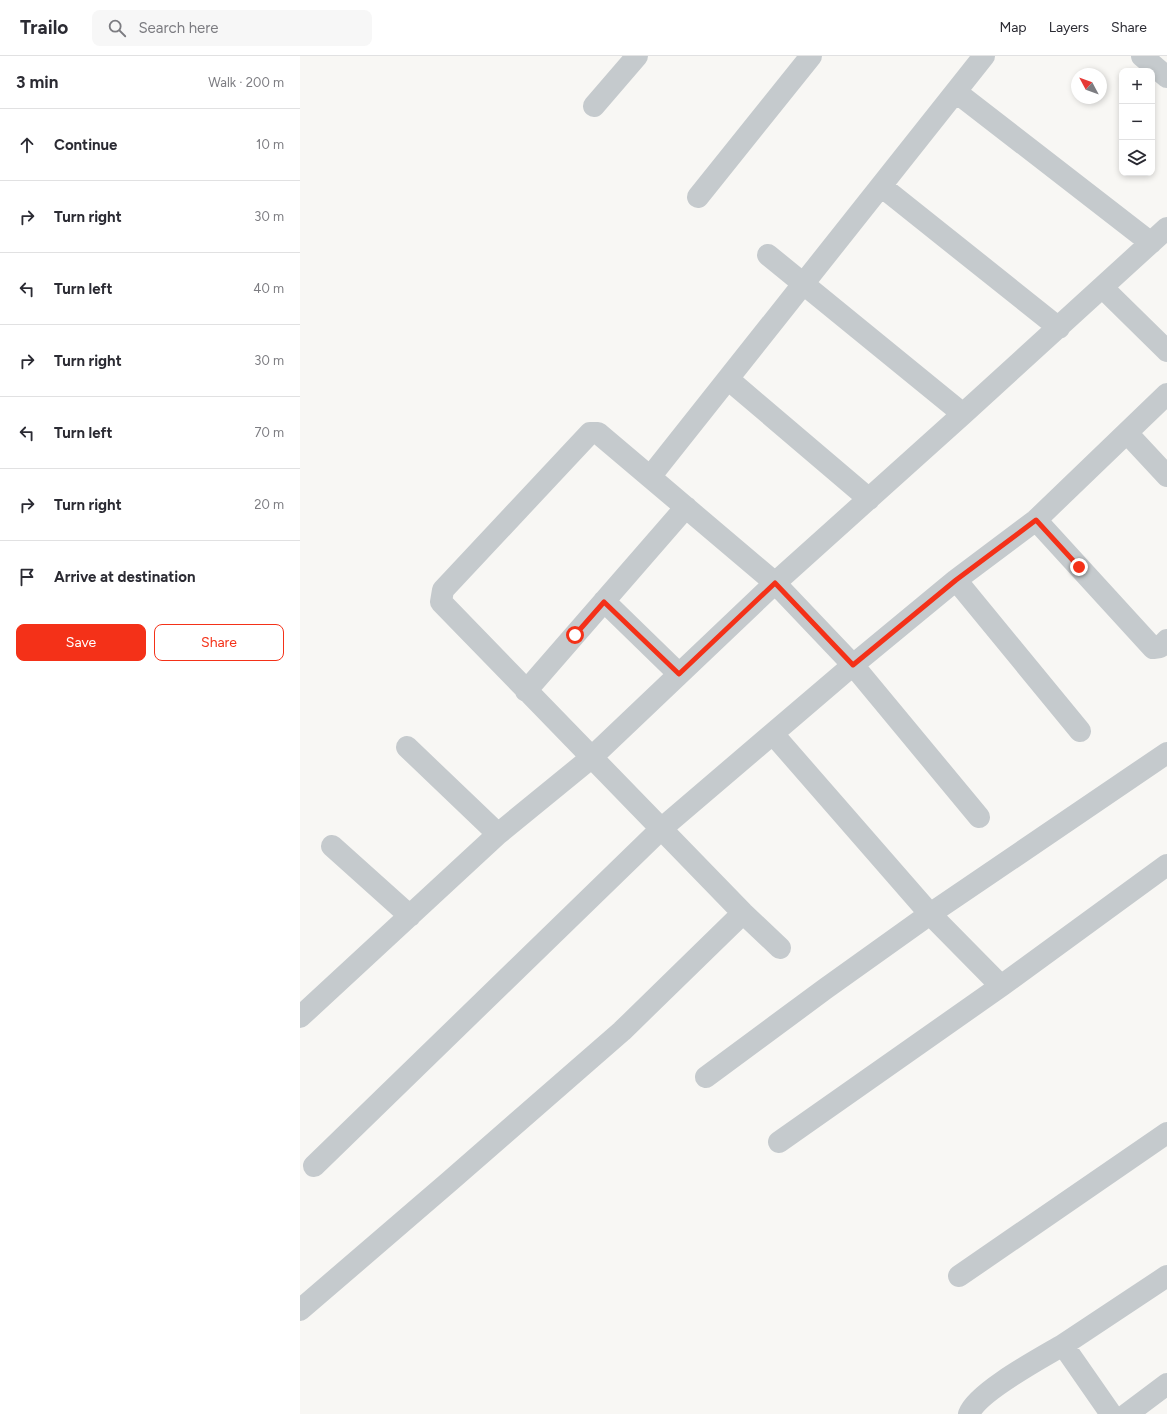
<!DOCTYPE html>
<html lang="en">
<head>
<meta charset="utf-8">
<style>
	body { margin:0; font-family:Figtree,sans-serif; background:#f7f7f7; color:#2b2b33 }
	.controls { position:absolute; right:12px; top:12px; display:grid; overflow:hidden; border-radius:8px; box-shadow:0 2px 6px #0003 }
	.controls button { width:36px; height:36px; display:grid; place-items:center; padding:0; border:0; border-bottom:1px solid #e1e1e2; background:#fff; color:#2b2b33; font:20px sans-serif }
	.compass { position:absolute; left:771px; top:12px; width:36px; height:36px; border-radius:50%; background:#fff; box-shadow:0 2px 6px #0003; rotate:311deg }
	.stop { position:absolute; width:12px; height:12px; margin:-9px; border:3px solid #f43118; border-radius:50%; background:#fff }
	.stop.end { background:#f43118; border-color:#fff; box-shadow:0 1px 4px #0008 }
	.list { margin:0; padding:0; list-style:none }
	h2 { display:flex; justify-content:space-between; align-items:center; height:52px; margin:0; padding:0 16px; font-size:17px }
	h2 small { font-size:13px; font-weight:400; color:#7c7c81 }
	.list li { display:grid; grid-template-columns:26px 1fr auto; gap:12px; align-items:center; box-sizing:border-box; height:72px; padding:0 16px; border-top:1px solid #e1e1e2 }
	.list b { display:block; font-size:15px; white-space:nowrap }
	.list em { font-size:13px; font-style:normal; color:#7c7c81 }
	.actions { display:flex; gap:8px; padding:12px 16px }
	.actions a { flex:1; padding:9px 0; border:1px solid #f43118; border-radius:8px; text-align:center; font-size:14px; color:#f43118 }
	.actions .main { background:#f43118; color:#fff }
	.icon { flex:none; width:22px; height:22px; fill:none; stroke:currentColor; stroke-width:2; stroke-linecap:round; stroke-linejoin:round }
	.map { position:relative; flex:none; width:867px; height:1358px; overflow:hidden }
	header { display:flex; align-items:center; gap:24px; box-sizing:border-box; height:56px; padding:0 20px; background:#fff; border-bottom:1px solid #e1e1e2 }
	header strong { font-size:19px }
	nav { display:flex; gap:22px; margin-inline-start:auto; font-size:14px }
	.search { width:280px; height:36px; background:#f7f7f7; display:flex; align-items:center; gap:10px; box-sizing:border-box; padding:0 14px; border-radius:8px; color:#7c7c81; font-size:15px }
	main { display:flex }
	aside { flex:1; background:#fff }
	.map>svg:first-child { display:block }
	.lines { fill:none; stroke-linecap:round; stroke-linejoin:round }
	.minor { stroke:#c5cacd; stroke-width:22 }
	.route { stroke:#f43118; stroke-width:5 }
</style>
</head>
<body>
<header>
<strong>Trailo</strong>
<div class="search"><svg class="icon" aria-label="search" viewBox="0 0 24 24"><circle cx="10" cy="10" r="6"/><path d="M15 15l6 6"/></svg>Search here</div>
<nav><a>Map</a><a>Layers</a><a>Share</a></nav>
</header>
<main>
<aside>
<h2>3 min<small>Walk · 200 m</small></h2>
<ul class="list">
<li><svg class="icon" aria-label="ahead" viewBox="0 0 24 24"><path d="M12 20V5M6 11l6-6 6 6"/></svg><div><b>Continue</b></div><em>10 m</em></li>
<li><svg class="icon" aria-label="right" viewBox="0 0 24 24"><path d="M7 20v-9h11M14 6l5 5-5 5"/></svg><div><b>Turn right</b></div><em>30 m</em></li>
<li><svg class="icon" aria-label="left" viewBox="0 0 24 24"><path d="M17 20v-9H6M10 6l-5 5 5 5"/></svg><div><b>Turn left</b></div><em>40 m</em></li>
<li><svg class="icon" aria-label="right" viewBox="0 0 24 24"><path d="M7 20v-9h11M14 6l5 5-5 5"/></svg><div><b>Turn right</b></div><em>30 m</em></li>
<li><svg class="icon" aria-label="left" viewBox="0 0 24 24"><path d="M17 20v-9H6M10 6l-5 5 5 5"/></svg><div><b>Turn left</b></div><em>70 m</em></li>
<li><svg class="icon" aria-label="right" viewBox="0 0 24 24"><path d="M7 20v-9h11M14 6l5 5-5 5"/></svg><div><b>Turn right</b></div><em>20 m</em></li>
<li><svg class="icon" aria-label="arrive" viewBox="0 0 24 24"><path d="M6 21V4h12l-3 4 3 4H6"/></svg><div><b>Arrive at destination</b></div></li>
</ul>
<div class="actions"><a class="main">Save</a><a>Share</a></div>
</aside>
<div class="map">
<svg width="867" height="1358" viewBox="0 0 867 1358">
	<rect width="100%" height="100%" fill="#f8f7f4"/>
	<g class="lines">
		<path class="minor" d="M842,0L867,21
			M656,36L851,187
			M294,50L337,0
			M581,130L759,272
			M398,141L511,0
			M468,199L663,358
			M803,232L867,295
			M428,323L569,443
			M827,377L867,420
			M350,421L475,527L553,609L679,761
			M736,464L853,592L860,591L867,584
			M304,545L379,618
			M226,635L386,451
			M780,675L656,524L736,464L867,338
			M473,678L630,858L867,697
			M107,691L198,778
			M32,790L110,860
			M480,892L443,857L141,546L143,534L290,377H298L350,421L684,0
			M0,961L198,778L291,702L475,527L663,358L867,172
			M406,1021L525,933L630,858L701,930
			M479,1086L701,930L867,809
			M14,1110L361,773L553,609L656,524
			M659,1220L867,1077
			M0,1254L150,1125L322,975L443,857
			M763,1289L867,1220
			M669,1358C677,1336 741,1302 763,1289L811,1358
			M827,1358L867,1328"/>
	</g>
	<g class="lines">
		<path class="route" d="M275,579L304,546L379,618L475,527L553,609L656,524L736,464L779,511"/>
	</g>
</svg>
<div class="controls">
<button>+</button>
<button>−</button>
<button><svg class="icon" aria-label="layers" viewBox="0 0 24 24"><path d="M12 4l9 5-9 5-9-5zM3 14l9 5 9-5"/></svg></button>
</div>
<svg class="compass" viewBox="-18 -18 36 36"><path d="M0-13l5 13h-10z" fill="#e53935"/><path d="M0 13l5-13h-10z" fill="#7c7c81"/></svg>
<div class="stop" style="left:275px;top:579px"></div>
<div class="stop end" style="left:779px;top:511px"></div>
</div>
</main>
</body>
</html>
